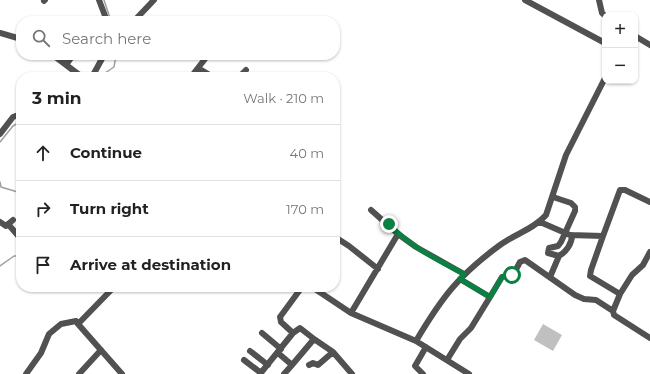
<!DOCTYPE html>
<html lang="en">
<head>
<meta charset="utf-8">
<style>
	body { margin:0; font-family:Montserrat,sans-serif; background:#f2f2f2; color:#222 }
	.controls { position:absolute; right:12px; top:12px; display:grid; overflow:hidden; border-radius:8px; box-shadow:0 1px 3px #0004 }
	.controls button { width:36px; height:36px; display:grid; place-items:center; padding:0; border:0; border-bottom:1px solid #e0e0e0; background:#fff; color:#222; font:20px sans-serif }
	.stop { position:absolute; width:12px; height:12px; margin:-9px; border:3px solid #0b8043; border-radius:50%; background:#fff }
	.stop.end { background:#0b8043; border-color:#fff; box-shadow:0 1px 4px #0008 }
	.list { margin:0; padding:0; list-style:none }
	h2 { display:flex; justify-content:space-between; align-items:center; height:52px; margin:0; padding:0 16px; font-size:17px }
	h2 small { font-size:13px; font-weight:400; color:#767676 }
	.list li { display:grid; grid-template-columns:26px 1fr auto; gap:12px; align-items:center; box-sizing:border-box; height:56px; padding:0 16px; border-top:1px solid #e0e0e0 }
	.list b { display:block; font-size:15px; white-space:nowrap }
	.list em { font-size:13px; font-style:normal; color:#767676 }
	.icon { flex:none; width:22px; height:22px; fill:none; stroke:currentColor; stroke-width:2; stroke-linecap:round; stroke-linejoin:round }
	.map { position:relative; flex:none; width:650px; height:374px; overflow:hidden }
	.search { position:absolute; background:#fff; box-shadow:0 1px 3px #0004; left:16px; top:16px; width:324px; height:44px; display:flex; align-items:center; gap:10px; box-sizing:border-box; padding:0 14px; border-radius:16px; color:#767676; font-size:15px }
	.panel { position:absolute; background:#fff; box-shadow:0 1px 3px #0004; left:16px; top:72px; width:324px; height:220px; border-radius:16px }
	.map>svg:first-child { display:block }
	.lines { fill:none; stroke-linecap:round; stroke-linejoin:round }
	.stream { stroke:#9f9f9f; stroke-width:1.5 }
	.building { fill:#c0c0c0 }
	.minor { stroke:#515151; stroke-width:6 }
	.route { stroke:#0b8043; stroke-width:5 }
</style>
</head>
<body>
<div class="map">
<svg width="650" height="374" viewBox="0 0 650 374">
	<rect width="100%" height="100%" fill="#fff"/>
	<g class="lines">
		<path class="stream" d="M104,0L111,21
			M102,77L105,73L114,67L116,55
			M0,142L13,126L21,121
			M0,182L1,187L21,193
			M0,266L14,256H21"/>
	</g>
	<path class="building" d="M543,324L562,335L553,351L534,340Z"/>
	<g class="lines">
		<path class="minor" d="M99,0L107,21
			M525,0L605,43
			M599,0L602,13L605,16
			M44,1L45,0
			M134,21L154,0
			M0,33L21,39
			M635,36L650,45
			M53,55L82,77
			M66,65L73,55
			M198,68L213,77
			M92,77L104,55
			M191,77L208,55
			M239,77L246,70
			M0,134L13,117L21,114
			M371,210L398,234L416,247L464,274
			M0,222L6,226L13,220
			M540,222L570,235L603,236L591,270L590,276L620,294L613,311L614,315L650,338
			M8,224L21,239
			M603,236L620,190H625L650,202
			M335,237L349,246L378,269
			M559,256C566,252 572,244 572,235
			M550,277L559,256L548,253L549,248L558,246L561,242L575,211V207L571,203L553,197
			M460,279L490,297L502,277L513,275L520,262L525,260L575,295L584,299L596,300L613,311
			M312,287L351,313L416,341L469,374
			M620,294L632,275L643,265L650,252
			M351,313L398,234
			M78,324L122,374
			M262,333L281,349
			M314,339L333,352L352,374
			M416,341C442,297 459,275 500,245C515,234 534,229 546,215L566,155L605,78
			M250,351L268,365
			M278,353L292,365L284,374
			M244,360L261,373
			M447,360L460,339L471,328L490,297
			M292,365L314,339L300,328L293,333
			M309,365L313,363L318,365L333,352
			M26,374L41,353L49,334L61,324L76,321L78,324L114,287
			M79,374L101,350
			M260,374L293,333L281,322L280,317L302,287
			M423,374L415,366L426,347"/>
	</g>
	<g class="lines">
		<path class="route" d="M389,224C409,246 438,260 464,274L460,279L490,297L502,277L512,275"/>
	</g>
</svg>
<div class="controls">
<button>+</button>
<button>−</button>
</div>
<div class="stop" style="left:512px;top:275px"></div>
<div class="stop end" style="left:389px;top:224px"></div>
<div class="search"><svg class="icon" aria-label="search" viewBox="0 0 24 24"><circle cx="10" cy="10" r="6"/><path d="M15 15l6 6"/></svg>Search here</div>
<section class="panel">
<h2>3 min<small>Walk · 210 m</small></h2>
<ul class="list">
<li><svg class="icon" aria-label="ahead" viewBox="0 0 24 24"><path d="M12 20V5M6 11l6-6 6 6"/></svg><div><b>Continue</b></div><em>40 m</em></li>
<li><svg class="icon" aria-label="right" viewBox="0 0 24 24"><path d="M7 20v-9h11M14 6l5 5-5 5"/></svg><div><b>Turn right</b></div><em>170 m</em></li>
<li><svg class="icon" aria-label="arrive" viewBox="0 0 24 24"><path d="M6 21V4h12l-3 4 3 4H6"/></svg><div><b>Arrive at destination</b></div></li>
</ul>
</section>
</div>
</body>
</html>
